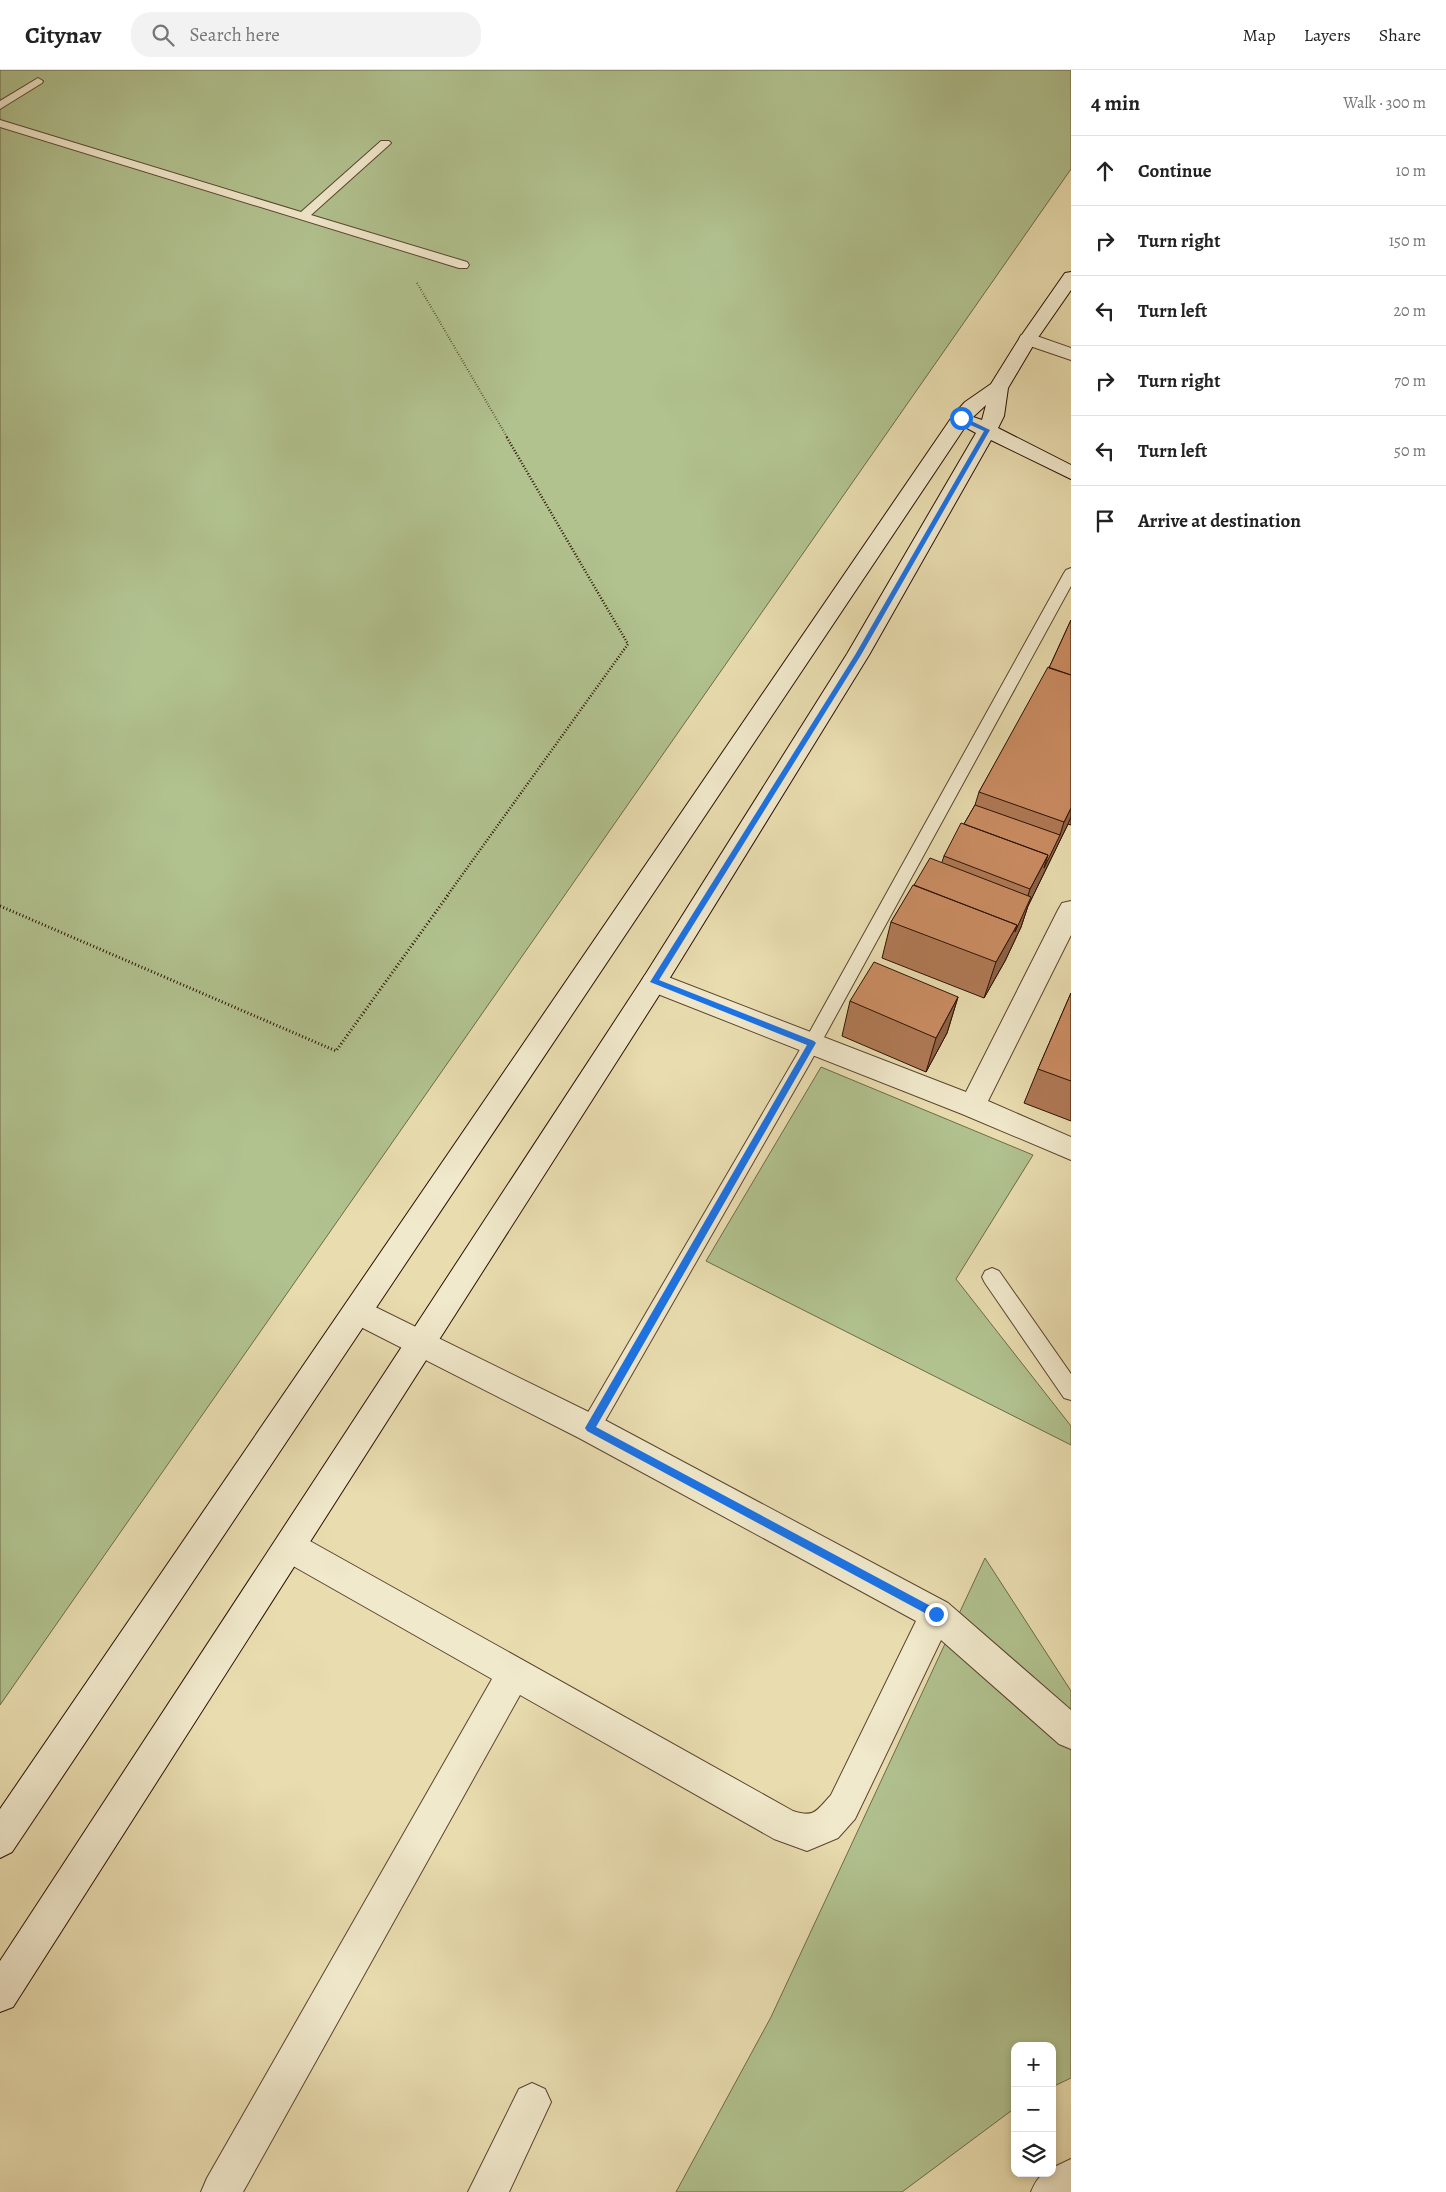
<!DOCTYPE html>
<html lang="en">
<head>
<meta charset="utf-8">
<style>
	body { margin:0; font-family:Alegreya,serif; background:#f2f2f2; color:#222 }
	.controls { position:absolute; right:15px; bottom:15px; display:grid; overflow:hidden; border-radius:10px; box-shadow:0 2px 8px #0003 }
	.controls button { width:45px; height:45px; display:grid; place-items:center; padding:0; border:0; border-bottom:1px solid #e0e0e0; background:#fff; color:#222; font:25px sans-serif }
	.stop { position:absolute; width:15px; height:15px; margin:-11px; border:4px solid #1a73e8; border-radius:50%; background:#fff }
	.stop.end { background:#1a73e8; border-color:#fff; box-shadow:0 1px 5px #0008 }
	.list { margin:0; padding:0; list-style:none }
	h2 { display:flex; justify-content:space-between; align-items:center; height:65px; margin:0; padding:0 20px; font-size:21px }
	h2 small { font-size:16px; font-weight:400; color:#767676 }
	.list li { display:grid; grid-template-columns:32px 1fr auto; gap:15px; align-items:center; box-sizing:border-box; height:70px; padding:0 20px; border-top:1px solid #e0e0e0 }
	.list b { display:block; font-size:19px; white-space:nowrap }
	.list em { font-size:16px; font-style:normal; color:#767676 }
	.icon { flex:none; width:28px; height:28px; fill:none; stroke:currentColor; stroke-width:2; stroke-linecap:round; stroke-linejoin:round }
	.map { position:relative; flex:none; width:1071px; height:2122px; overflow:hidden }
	header { display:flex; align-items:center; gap:30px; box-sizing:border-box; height:70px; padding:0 25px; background:#fff; border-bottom:1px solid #e0e0e0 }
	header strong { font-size:24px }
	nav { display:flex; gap:28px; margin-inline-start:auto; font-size:18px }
	.search { width:350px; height:45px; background:#f2f2f2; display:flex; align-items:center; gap:12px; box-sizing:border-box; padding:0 18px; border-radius:20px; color:#767676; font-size:19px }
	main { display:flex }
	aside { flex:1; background:#fff }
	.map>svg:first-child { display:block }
	.green { fill:#b1c28f; stroke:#6e6a4a }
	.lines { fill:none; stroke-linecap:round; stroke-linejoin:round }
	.lane-casing { stroke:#5b442f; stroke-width:2 }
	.street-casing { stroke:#5b442f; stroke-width:2 }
	.secondary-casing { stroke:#2c1104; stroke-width:2 }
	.path-far2 { stroke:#2c1104; stroke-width:2; stroke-dasharray:0.5 2; stroke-linecap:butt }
	.path-far1 { stroke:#2c1104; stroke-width:2.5; stroke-dasharray:1 2; stroke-linecap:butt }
	.path { stroke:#2c1104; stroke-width:3; stroke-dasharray:1 2.5; stroke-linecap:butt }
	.lane { fill:#f1e9cc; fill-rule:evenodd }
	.street { fill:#f1e9cc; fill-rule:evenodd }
	.secondary { fill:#f1e9cc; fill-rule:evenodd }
	.wall { fill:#af7955; stroke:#2c1104 }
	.shaded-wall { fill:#8e6345; stroke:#2c1104 }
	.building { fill:#cb8d63; stroke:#2c1104 }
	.route { fill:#1a73e8 }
</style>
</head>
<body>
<header>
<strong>Citynav</strong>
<div class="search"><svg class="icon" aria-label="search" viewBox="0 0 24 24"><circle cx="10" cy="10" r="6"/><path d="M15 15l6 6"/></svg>Search here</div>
<nav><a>Map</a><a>Layers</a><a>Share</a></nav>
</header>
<main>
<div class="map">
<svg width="1071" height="2122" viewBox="0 0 1071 2122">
	<rect width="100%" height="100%" fill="#e9ddb0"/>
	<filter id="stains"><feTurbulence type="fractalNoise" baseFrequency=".004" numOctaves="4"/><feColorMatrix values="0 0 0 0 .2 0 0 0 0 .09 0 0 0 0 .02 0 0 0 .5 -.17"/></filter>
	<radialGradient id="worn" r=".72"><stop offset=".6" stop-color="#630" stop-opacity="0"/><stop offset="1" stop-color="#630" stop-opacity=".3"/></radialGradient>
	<path class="green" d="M0,0H1071V99L0,1635Z
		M821,997L1033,1085L956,1209L1071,1356V1375L706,1191Z
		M985,1488L1071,1621V2008L1052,2017V1976H1015V2038L902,2122H676L771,1947Z"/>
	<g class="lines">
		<defs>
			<path id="lane" d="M38,8L43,11L42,13L0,39V31Z
				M0,50L301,142L381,71H389L391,73L389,75L311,145L467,192L469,195L467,198H459L0,57Z
				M1071,498V516L810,993L597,1365L590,1368L583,1365L580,1358L583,1351L798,983L1064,503L1066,500Z
				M992,1198L999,1201L1071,1304V1330L1064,1328L985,1213L982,1207L985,1201Z"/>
			<path id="street" d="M1028,263L1071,278V290L1021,273L1019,269L1021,265Z
				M1071,831V865L988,1031L1071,1067V1090L962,1044L645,919L641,912L645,905L654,902L663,905L966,1022L1058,840L1062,833Z
				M357,1228L601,1348L948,1533L1071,1640V1679L1059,1674L941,1570L855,1749L838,1768L807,1781L774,1769L520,1625L243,2122H201L207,2108L492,1609L279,1488L274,1477L279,1466L290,1462L301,1466L793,1741C815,1748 816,1741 831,1725L916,1551L579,1368L347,1250L342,1241L347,1232Z
				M532,2013L545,2019L551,2032L509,2122H468L519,2019Z
				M1071,2089V2122H1031C1036,2111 1039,2103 1052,2103V2098Z"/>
			<path id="secondary" d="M1071,202V220L1037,269L1008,318L1004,346L998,358L1071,395V409L991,370L869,585L663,919L13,1937L0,1942V1891L645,905L847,584L976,363L965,357L12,1782L0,1788V1739L954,344L965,332L991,314L1019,269L1065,203ZM986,335L982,350L973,347Z"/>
		</defs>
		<use href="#lane" class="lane-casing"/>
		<use href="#street" class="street-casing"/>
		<use href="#secondary" class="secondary-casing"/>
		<path class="path-far2" d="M417,213L507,367"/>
		<path class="path-far1" d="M447,826L628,574L506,366"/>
		<path class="path" d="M0,836L336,981L448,825"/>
		<use href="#lane" class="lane"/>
		<use href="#street" class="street"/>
		<use href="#secondary" class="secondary"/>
	</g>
	<path class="wall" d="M1071,550V755L1068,754L1028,836L1021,857L1005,891L984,928L882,888L891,852L914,815L942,792L944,786L964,754L975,735L979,722L1049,598Z
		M1071,923V1051L1024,1033L1038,999Z
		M958,927L947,963L926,1002L842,966L850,931Z"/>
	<path class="shaded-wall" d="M1071,738V747L1068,754L1028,836L1021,857L1005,891L984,928L996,892L1017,855L1020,851L1030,819L1048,785L1060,765L1064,752Z
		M958,927L947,963L926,1002L936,968Z"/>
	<path class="building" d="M1071,550V605L1049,598Z
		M1048,597L1071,605V738L1064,752L979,722Z
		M975,735L1060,765L1044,798L1048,785L964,754Z
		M961,753L1048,785L1030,819L944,786Z
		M930,788L1031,827L1015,862L1017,855L914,815Z
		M913,815L1017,855L996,892L891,852Z
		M874,892L958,927L936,968L850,931Z
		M1071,923V1011L1038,999Z"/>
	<path class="route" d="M959,347H963L990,360L861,585L659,910L814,971L816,973L596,1357L940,1541V1547L936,1549L587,1361L585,1358L807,975L650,912L855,585L984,361L959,350Z"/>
	<rect width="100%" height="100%" filter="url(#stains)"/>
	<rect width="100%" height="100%" fill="url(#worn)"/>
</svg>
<div class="controls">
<button>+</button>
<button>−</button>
<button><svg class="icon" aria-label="layers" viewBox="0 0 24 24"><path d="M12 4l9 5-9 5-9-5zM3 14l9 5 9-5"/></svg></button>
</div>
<div class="stop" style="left:961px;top:348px"></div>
<div class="stop end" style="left:936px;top:1544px"></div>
</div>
<aside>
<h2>4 min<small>Walk · 300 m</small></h2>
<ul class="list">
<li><svg class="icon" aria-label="ahead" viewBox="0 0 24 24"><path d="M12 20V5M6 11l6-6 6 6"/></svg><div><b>Continue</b></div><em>10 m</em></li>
<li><svg class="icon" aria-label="right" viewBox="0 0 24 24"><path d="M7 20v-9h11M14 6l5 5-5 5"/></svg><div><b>Turn right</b></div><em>150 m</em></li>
<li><svg class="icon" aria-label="left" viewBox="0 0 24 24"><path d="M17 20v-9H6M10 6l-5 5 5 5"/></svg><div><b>Turn left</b></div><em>20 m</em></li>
<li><svg class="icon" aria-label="right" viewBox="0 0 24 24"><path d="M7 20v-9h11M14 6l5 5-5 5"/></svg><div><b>Turn right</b></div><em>70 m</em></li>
<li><svg class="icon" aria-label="left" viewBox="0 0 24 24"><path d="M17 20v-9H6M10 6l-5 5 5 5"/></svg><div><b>Turn left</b></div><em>50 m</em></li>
<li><svg class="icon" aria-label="arrive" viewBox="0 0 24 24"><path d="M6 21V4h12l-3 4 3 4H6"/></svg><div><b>Arrive at destination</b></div></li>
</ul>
</aside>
</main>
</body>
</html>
